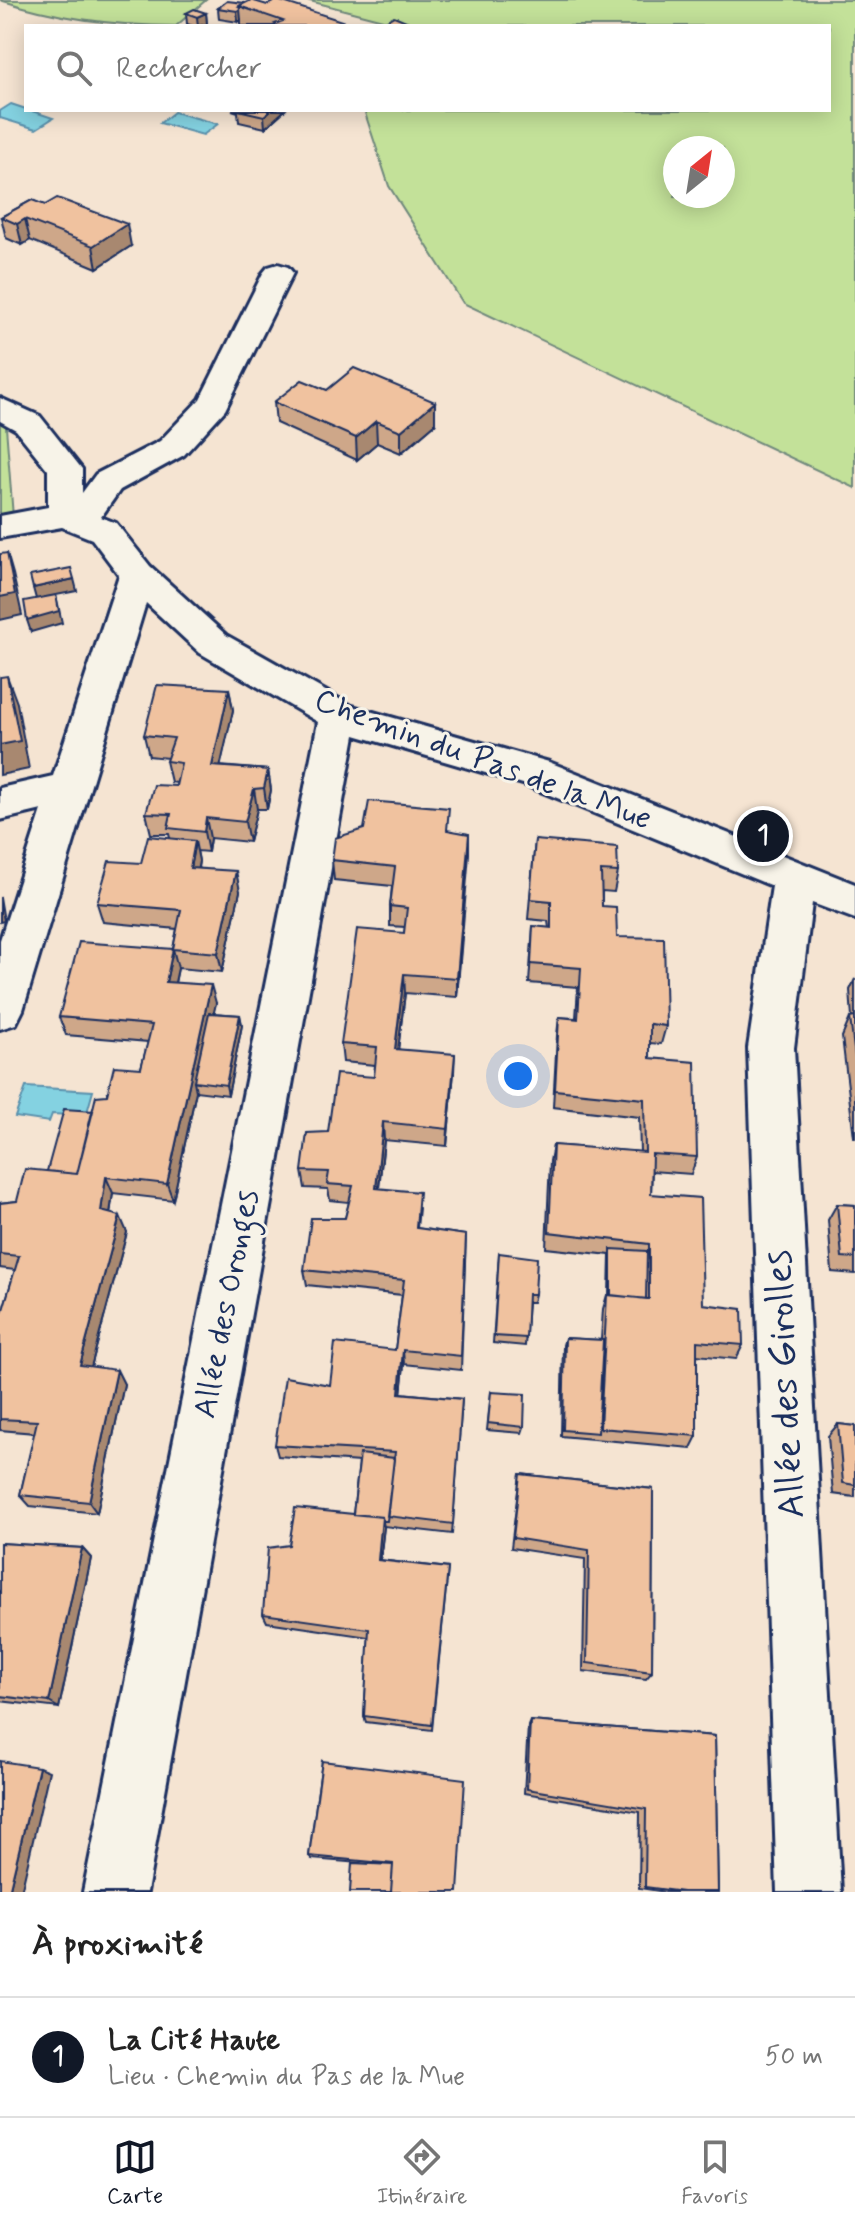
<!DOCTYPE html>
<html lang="fr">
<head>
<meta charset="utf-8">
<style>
	body { margin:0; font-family:Mynerve,sans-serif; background:#f2f2f2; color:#222 }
	.compass { position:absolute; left:663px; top:136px; width:72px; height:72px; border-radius:50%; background:#fff; box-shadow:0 4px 20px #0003; rotate:30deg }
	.you { position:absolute; left:518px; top:1076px; width:28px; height:28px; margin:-20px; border:6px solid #fff; border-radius:50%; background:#1a73e8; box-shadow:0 0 0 12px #1a73e833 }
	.badge { display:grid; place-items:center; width:52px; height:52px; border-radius:50%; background:#111827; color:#fff; font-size:26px; font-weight:700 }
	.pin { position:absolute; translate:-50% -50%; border:4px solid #fff; box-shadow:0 2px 8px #0006 }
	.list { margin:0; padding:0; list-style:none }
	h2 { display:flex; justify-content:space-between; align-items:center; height:104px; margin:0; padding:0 32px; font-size:34px }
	h2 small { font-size:26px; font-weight:400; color:#767676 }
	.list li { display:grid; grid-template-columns:52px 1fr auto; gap:24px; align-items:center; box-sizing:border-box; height:120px; padding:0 32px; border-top:2px solid #e0e0e0 }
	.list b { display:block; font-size:30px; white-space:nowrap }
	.list p { margin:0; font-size:26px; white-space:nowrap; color:#767676 }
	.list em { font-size:26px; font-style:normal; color:#767676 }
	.icon { flex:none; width:44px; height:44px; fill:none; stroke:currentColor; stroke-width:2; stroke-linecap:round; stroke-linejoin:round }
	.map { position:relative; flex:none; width:855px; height:1892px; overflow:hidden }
	.search { position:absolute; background:#fff; box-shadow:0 4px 20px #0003; left:24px; right:24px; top:24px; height:88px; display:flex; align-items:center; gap:20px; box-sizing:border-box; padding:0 28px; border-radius:0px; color:#767676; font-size:30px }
	.sheet { height:224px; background:#fff }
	nav { display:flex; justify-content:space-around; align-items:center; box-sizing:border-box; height:112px; border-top:2px solid #e0e0e0; background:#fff; font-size:22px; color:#767676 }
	nav a { display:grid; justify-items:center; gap:4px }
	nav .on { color:#111827 }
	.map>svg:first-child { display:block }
	.green { fill:#c3e199; stroke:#6f887c; stroke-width:2; fill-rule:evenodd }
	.water { fill:#84d2e1; stroke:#5a91ad; stroke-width:2 }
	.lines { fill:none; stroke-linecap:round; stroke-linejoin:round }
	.minor-casing { stroke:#1b2f5e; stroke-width:6 }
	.minor { fill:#f7f3e8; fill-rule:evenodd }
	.wall { fill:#cea789; stroke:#1b2f5e; stroke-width:2 }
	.shaded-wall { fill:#a8886f; stroke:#1b2f5e; stroke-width:2 }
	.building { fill:#f0c29f; stroke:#1b2f5e; stroke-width:2 }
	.labels { text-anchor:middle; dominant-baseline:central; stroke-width:6; stroke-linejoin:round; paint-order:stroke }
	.street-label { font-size:32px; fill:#1b2f5e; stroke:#f7f3e8 }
	.near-street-label { font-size:38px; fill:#1b2f5e; stroke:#f7f3e8 }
</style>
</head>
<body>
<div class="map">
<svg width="855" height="1892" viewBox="0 0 855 1892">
	<rect width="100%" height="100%" fill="#f5e4d2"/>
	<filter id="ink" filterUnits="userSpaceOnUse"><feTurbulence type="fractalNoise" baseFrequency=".0125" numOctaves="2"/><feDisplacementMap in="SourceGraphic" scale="16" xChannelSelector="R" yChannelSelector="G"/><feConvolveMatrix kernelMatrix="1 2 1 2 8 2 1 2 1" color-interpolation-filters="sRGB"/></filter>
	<g filter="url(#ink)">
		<path class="green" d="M0,0H206L176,26C115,26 58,19 0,0Z
			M306,0H855V488L463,303L389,186L364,110H829V26H406ZM675,148H723V196H675Z
			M0,400L4,401L13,517L0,519Z"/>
		<path class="water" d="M11,104L53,118L36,129L0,118V111Z
			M174,112L218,124L203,135L160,123Z
			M26,1087L93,1091L86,1116L52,1114L49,1122L15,1117Z"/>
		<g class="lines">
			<defs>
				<path id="minor" d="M278,264L288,267L293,273L225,410L184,455L120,490L101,517L116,523L150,566L226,635L352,706L549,762L855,884V919L812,903L794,1048L841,1892H777L748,1048L772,886L523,784L355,735L147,1892H83L318,722L200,653L146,603L23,1010L16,1024L0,1029V940L42,810L0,820V788L53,776L119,575L92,539L62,527L0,538V516L48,507V470L16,430L0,421V398L40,416L82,469V493L96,474L160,441L200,399L263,273L268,267Z"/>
			</defs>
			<use href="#minor" class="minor-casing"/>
			<use href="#minor" class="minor"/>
		</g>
		<path class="wall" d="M244,3L267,5L342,26H241V20L238,22L219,19L218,8Z
			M186,13H206L207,24L204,26H193L187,24Z
			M232,110H285L265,128L239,122L238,112Z
			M32,200L131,246L97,268L30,240L22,245L6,238L1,217Z
			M327,390L435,424L401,453L377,443L357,460L276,423L274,402Z
			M229,689L233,710L220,766L268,770L271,790L267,809H257L249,842L210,838L208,852L197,851L199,861L198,868L240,891L222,972L178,968L175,983L216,1003L213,1013L240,1015L242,1025L228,1095L196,1091L173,1200L113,1193L110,1214L127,1232L91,1367L124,1384L97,1513L30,1506L20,1495L35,1433L0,1430V1320L15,1270L0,1268V1203L17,1201L47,1171L93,1111L107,1095L141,1068L148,1042L66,1035L59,1017L173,949L177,929L103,922L97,903L170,838L169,834H151L146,813L176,786L177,783L171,782L166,761L168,758L149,756L144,735Z
			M749,823L785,826L782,837L776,848L745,834Z
			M449,831L469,834L457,997L405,993L398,1049L454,1072L447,1146L384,1140L379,1189L419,1208L417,1228L466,1235L461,1370L404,1364L401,1393L462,1399L452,1534L384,1526L380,1560L448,1568L432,1730L366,1722L364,1716L369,1637L267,1622L263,1614L289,1545L353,1514L359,1462L278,1456L275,1445L330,1385L395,1350L402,1295L307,1285L304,1270L345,1218L349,1202L330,1200L328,1189L305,1188L302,1171L328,1132L374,1077L375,1065L343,1062L341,1044L404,933L405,927L390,926V906L392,886L334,880L332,860Z
			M535,840L618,872L614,892L602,891V906L617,937L666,1026L661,1044L650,1043V1058L697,1157L691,1174L652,1171L651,1194L703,1304L743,1345L736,1359L697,1355V1436L691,1448L561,1436L563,1345L565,1338L601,1340L603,1309L607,1295H609L610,1255L546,1248L550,1161L553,1145L640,1152L639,1117L553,1107L557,1035L559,1017L576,1018L578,987L529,983L533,926L549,928L548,921L528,919Z
			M855,979V1137H854L842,1037L850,1018H852L850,990Z
			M837,1204L855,1205V1274L832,1272L828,1220Z
			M499,1253L535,1294L533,1302H528L525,1346L493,1343Z
			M491,1392L524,1427L522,1433L487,1430Z
			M838,1424L855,1426V1497L833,1494L828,1436Z
			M520,1474L653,1489L652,1672L646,1679L583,1671L585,1559L511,1548Z
			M0,1543L82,1548L91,1558L59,1708L0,1701Z
			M530,1721L715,1736L718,1892H666L639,1888L640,1812L524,1793L528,1726Z
			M322,1761L458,1892L360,1863L312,1859L309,1856Z"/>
		<path class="shaded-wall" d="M240,9L241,20L238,22L237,11Z
			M206,13L207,24L198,26L197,17Z
			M271,110H285L265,128L264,116Z
			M25,219L30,240L22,245L17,224Z
			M127,224L131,246L97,268L93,246Z
			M435,402V424L401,453V431Z
			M376,421L377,443L357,460L356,438Z
			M7,553L13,574L22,615L0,620V597Z
			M74,579L77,591L56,595L62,623L31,632L27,620L36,599L33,588Z
			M7,676L17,703L29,769L0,775V745Z
			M229,689L233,710L216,786L212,766Z
			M268,770L271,790L267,809L264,788Z
			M254,789L257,809L249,842L245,822Z
			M206,818L210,838L208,852L204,832Z
			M785,826L782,837L776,848L779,837Z
			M469,834V854L457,997V978Z
			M195,841L199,861L194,887L190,868Z
			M236,871L240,891L222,972L218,953Z
			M0,897L4,921L0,922Z
			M173,949L178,968L171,1001L166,982Z
			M404,974L405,993L396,1067L395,1049Z
			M211,985L216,1003L198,1082L194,1081L196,1091L173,1200L167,1184Z
			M240,1015L242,1025L228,1095L226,1085Z
			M455,1054L454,1072L447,1146L448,1129Z
			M383,1122L384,1140L377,1204L376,1188Z
			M106,1177L113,1193L108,1227L101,1211Z
			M120,1216L127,1232L88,1378L80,1365Z
			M403,1350L404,1364L400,1406L399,1393Z
			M117,1370L124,1384L97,1513L89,1502Z
			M382,1517L384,1527L379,1569L378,1560Z
			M82,1548L91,1558L59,1708L49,1702Z
			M39,1767L49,1771L21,1892H9Z"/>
		<path class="building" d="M251,0L267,5L277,0L342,21L334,26H279L275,24L283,21L239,6Z
			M227,1L244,3L239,6L240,9L237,11L218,8Z
			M194,9L206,13L197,17L186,13Z
			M394,16L416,25L414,26H377Z
			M238,110H271L264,116Z
			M57,198L127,224L93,246L25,219L17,224L1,217L32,200L45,205Z
			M354,368L435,402L401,431L376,421L356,438L274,402L302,380L327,390Z
			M7,553L15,594L0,597V554Z
			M71,568L74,579L33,588L30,576Z
			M56,595L59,611L27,620L24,601Z
			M7,676L20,741L0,745V677Z
			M157,685L229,689L212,766L268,770L264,788L254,789L245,822L206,818L204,832L168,828L171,814L146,813L154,785L176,786L181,763L166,761L174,738L144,735Z
			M369,801L449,808L447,830L469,834L457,978L404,974L395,1049L455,1054L448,1129L383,1122L376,1188L419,1192L416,1228L466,1235L461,1356L403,1350L399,1393L462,1399L453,1524L387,1516L395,1452L275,1445L285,1377L330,1385L335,1343L395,1350L404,1280L304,1270L311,1218H345L353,1186L327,1184L329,1172L302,1171L307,1133L328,1132L336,1074L374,1077L377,1047L341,1044L357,929L404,933L407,908L390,906L395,867L332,860L335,838L364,829Z
			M754,813L785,826L779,837L749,823Z
			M148,836L195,841L190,868L236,871L218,953L173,949L181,910L97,903L109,861L141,863Z
			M535,840L617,847L618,872L601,871L602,906L616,907L617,937L664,938L666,1026L650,1024V1058L695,1062L697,1157L652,1154L651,1194L700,1198L703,1304L742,1309L743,1345L697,1341V1436L600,1428L607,1295L649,1299V1244L549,1232L553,1145L645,1152L644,1099L555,1090L559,1017L578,1019L581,968L531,964L533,926L551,928V901L530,899Z
			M79,942L173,949L166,982L211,985L167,1184L106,1177L101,1211L120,1216L80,1365L117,1370L89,1502L20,1495L37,1421L0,1419V1320L19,1256L0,1254V1203L17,1201L25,1169L77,1174L96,1096L107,1095L114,1066L141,1068L152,1025L59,1017Z
			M209,1013L240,1015L226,1085L194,1081Z
			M855,1017V1057L850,1018Z
			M64,1109L93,1111L77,1174L47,1171Z
			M837,1204L855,1205V1258L842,1257Z
			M611,1249L647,1251L646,1299L611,1295Z
			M499,1253L537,1258L535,1294H528L526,1338L494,1336Z
			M565,1338L603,1340L598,1433L563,1430Z
			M491,1392L525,1394L524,1427L488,1423Z
			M838,1424L855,1426V1485L843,1483Z
			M360,1454L394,1458L387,1521H383L382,1517L353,1514Z
			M520,1474L653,1489L652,1672L587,1663L589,1550L513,1538Z
			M295,1508L382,1517L378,1560L448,1568L432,1725L364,1716L369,1629L263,1614L268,1548L289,1545Z
			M0,1543L82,1548L49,1702L0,1696Z
			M530,1721L715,1736L718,1892H683L645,1887L646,1809L527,1789Z
			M0,1761L39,1767L9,1892H0Z
			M322,1761L465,1779L458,1892H391L393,1864L309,1856Z
			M352,1863L393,1865L391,1892H350Z"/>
	</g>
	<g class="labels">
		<g class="street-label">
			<text transform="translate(483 760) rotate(20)">Chemin du Pas de la Mue</text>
			<text transform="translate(227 1304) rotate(-79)">Allée des Oronges</text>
		</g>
		<g class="near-street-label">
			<text transform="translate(786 1384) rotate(-93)">Allée des Girolles</text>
		</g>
	</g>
</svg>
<svg class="compass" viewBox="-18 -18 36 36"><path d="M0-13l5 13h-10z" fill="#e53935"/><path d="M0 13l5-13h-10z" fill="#767676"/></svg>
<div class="you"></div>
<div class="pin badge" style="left:763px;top:836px">1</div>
<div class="search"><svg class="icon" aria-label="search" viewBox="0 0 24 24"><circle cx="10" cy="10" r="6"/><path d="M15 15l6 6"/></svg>Rechercher</div>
</div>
<section class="sheet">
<h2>À proximité<small></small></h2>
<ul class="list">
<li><span class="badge">1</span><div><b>La Cité Haute</b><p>Lieu · Chemin du Pas de la Mue</p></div><em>50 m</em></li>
</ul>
</section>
<nav>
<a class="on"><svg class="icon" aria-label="map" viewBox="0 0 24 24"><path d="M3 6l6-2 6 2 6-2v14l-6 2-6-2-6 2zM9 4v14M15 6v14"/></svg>Carte</a>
<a><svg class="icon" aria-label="directions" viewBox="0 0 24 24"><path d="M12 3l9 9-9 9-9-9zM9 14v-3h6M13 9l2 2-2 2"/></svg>Itinéraire</a>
<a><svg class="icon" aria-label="saved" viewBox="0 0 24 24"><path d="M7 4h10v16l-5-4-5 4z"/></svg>Favoris</a>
</nav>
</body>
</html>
